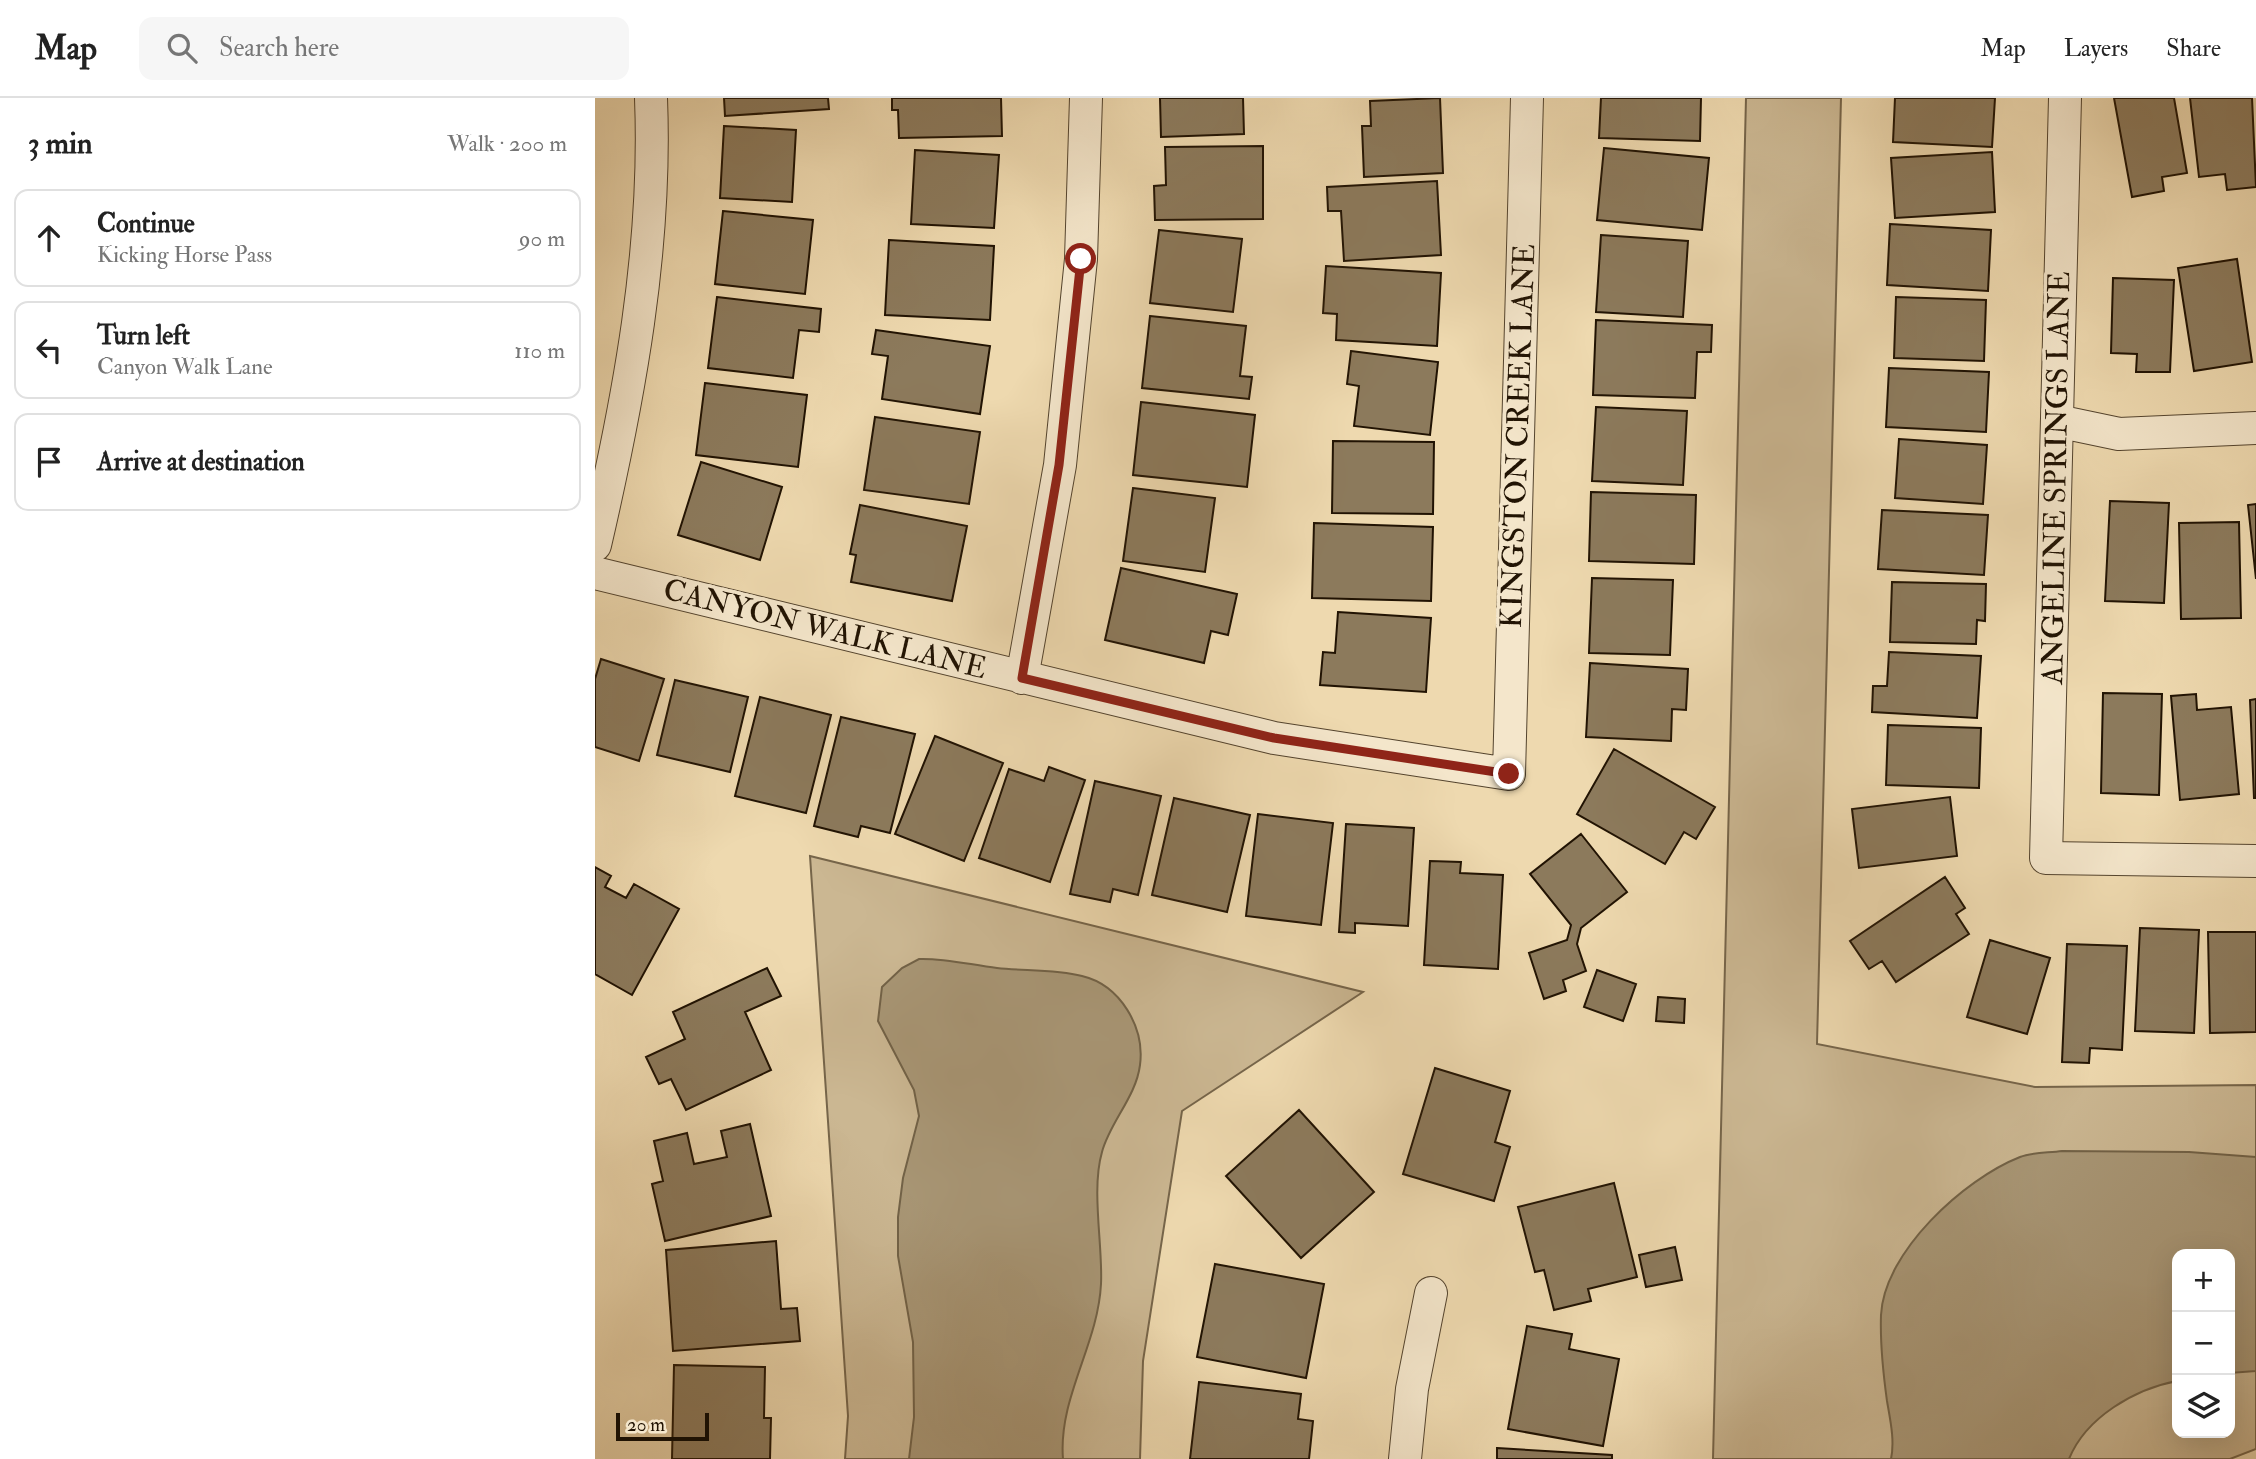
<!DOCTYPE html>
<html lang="en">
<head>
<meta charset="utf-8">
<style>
	body { margin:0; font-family:"IM FELL Double Pica",serif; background:#f6f6f6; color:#222 }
	.controls { position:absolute; right:21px; bottom:21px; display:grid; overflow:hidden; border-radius:14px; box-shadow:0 7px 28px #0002 }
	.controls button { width:63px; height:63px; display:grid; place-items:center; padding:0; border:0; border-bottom:2px solid #e0e0e0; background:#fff; color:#222; font:35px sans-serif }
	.scale { position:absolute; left:21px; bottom:18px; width:93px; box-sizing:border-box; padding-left:7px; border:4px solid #211303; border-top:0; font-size:19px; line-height:24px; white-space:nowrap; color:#211303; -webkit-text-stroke:5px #f4e6cb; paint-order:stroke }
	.stop { position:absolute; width:21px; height:21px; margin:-16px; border:5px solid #8f2418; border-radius:50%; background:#fff }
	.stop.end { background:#8f2418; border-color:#fff; box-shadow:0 2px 7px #0008 }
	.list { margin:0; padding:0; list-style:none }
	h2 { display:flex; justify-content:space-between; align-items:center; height:91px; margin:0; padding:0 28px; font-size:30px }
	h2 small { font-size:23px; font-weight:400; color:#767676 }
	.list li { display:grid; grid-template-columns:46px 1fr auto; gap:21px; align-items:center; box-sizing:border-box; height:98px; margin:0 14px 14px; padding:0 14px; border:2px solid #e0e0e0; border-radius:14px }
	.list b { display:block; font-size:26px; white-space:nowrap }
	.list p { margin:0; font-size:23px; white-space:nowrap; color:#767676 }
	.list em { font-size:23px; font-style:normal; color:#767676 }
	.icon { flex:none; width:38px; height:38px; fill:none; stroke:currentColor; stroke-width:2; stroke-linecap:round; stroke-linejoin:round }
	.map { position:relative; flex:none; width:1661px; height:1361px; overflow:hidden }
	header { display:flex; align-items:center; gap:42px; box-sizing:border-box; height:98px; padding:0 35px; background:#fff; border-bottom:2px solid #e0e0e0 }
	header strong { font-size:33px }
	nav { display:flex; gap:38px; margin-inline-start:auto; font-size:24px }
	.search { width:490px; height:63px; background:#f6f6f6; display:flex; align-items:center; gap:18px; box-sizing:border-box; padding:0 24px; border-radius:14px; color:#767676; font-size:26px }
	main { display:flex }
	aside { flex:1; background:#fff }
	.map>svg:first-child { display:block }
	.green { fill:#cbb792; stroke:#76654a; stroke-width:2; fill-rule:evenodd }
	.water { fill:#a89675; stroke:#726247; stroke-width:2 }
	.building { fill:#8c7a5c; stroke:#211303; stroke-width:2 }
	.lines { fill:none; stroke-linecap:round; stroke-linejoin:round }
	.street-casing { stroke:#54442e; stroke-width:34 }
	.street { stroke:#f4e6cb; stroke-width:32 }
	.route { stroke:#8f2418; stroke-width:9 }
	.labels { text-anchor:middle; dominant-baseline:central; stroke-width:7; stroke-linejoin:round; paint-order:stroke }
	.street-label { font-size:30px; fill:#211303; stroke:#f4e6cb }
</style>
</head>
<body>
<header>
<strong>Map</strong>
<div class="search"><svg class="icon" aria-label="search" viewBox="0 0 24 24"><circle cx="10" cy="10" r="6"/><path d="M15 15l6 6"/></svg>Search here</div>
<nav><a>Map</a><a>Layers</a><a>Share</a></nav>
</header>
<main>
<aside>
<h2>3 min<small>Walk · 200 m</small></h2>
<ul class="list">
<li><svg class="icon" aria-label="ahead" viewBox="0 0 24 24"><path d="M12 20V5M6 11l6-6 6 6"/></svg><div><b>Continue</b><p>Kicking Horse Pass</p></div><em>90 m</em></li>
<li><svg class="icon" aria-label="left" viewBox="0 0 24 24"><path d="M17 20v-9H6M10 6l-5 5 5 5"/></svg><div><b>Turn left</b><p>Canyon Walk Lane</p></div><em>110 m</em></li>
<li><svg class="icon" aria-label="arrive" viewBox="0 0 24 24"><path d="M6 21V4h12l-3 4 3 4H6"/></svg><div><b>Arrive at destination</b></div></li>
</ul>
</aside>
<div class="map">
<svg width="1661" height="1361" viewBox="0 0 1661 1361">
	<rect width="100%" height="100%" fill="#eed9af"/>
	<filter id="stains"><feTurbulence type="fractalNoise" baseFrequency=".00286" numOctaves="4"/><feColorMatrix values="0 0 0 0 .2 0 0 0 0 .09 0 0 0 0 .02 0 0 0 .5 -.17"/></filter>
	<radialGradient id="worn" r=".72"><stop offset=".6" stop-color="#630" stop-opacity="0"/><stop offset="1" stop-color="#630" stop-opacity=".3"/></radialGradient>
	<path class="green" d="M1151,0H1246L1222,946L1440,989L1661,987V1351L1635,1361H1118ZM1582,1156H1635V1335H1582Z
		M215,758L768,894L587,1013L548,1263L545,1361H250L253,1318Z"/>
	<path class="water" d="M324,861C350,860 376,867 402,870C429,873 460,871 487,878C525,887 550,929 545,967C541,999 515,1024 507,1054C496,1092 508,1148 506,1186C503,1247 463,1300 468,1361H314L319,1319L318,1244L303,1158V1119L308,1080L324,1018L319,992L283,923L287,889L307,870Z
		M1467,1053L1594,1054L1661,1059V1273L1635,1275V1156H1582V1283C1540,1291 1491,1319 1474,1361H1296C1300,1342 1295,1321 1292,1303C1288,1274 1285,1246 1286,1217C1289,1154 1369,1081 1425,1059C1437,1054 1454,1055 1467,1053Z"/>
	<path class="building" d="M129,0H233L234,11L130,18Z
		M297,0H406L407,38L304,40L303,12H297Z
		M565,0H648L649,36L566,39Z
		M845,0L848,75L769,79L767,28H776L775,3Z
		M1006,0H1106L1105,43L1004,40Z
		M1300,0H1400L1397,49L1298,44Z
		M1519,0H1579L1592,75L1567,79L1569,93L1537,99Z
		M1595,0H1657L1661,89L1632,92L1630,76L1604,79Z
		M129,28L201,32L197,104L125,100Z
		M668,48V121L560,122L559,88L571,87L570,49Z
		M1009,50L1114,60L1107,132L1002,122Z
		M320,52L404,57L399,130L316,126Z
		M1397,54L1400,114L1300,120L1296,60Z
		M842,83L846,157L749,163L746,113H733L732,89Z
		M128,113L218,122L210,196L120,186Z
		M1295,126L1396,132L1393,193L1292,187Z
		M564,132L647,141L638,214L555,205Z
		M1006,137L1093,143L1088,219L1001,214Z
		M294,142L399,148L395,222L290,217Z
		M1642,161L1657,264L1599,273L1583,170Z
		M731,168L846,175L842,248L741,242L742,216L728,215Z
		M1518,180L1579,182L1575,274H1541L1542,256L1516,255Z
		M122,199L226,211L224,234L204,232L198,280L113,270Z
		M1301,199L1391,202L1389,263L1299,260Z
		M555,218L651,228L645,278L657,279L654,301L547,290Z
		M1001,222L1117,227L1116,254H1102L1100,300L998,297Z
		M281,232L395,248L385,316L287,301L293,258L277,256Z
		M756,253L843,264L835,337L759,328L764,288L752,286Z
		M1294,270L1394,274L1391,334L1291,329Z
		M110,285L212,297L203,369L101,357Z
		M546,304L660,317L652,389L538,377Z
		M1001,309L1092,313L1088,387L997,383Z
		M280,319L385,334L374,406L269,392Z
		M1304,341L1392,347L1388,406L1300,400Z
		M738,343L839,344L838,416L737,415Z
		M106,364L187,389L165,462L83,437Z
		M538,390L620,400L610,474L528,463Z
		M996,394L1101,397L1099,466L994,463Z
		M1515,403L1574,405L1569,505L1510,503Z
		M1661,406V481L1653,407Z
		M265,407L372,428L357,503L256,484L261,457L255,456Z
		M1287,412L1393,417L1389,477L1283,471Z
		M1644,424L1646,520L1586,521L1584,425Z
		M719,425L838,429L836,503L717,500Z
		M526,470L642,496L633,537L616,533L609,565L510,542Z
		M997,480L1078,482L1075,557L994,555Z
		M1297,484L1391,486L1390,523L1382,522L1381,546L1295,544Z
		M743,514L836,520L831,594L725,587L728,554L740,555Z
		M1294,554L1386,558L1382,620L1277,614L1278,588H1292Z
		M6,561L69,581L44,663L0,649V581Z
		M995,565L1093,571L1091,612L1077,611L1076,643L991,639Z
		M80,582L153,599L135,674L62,657Z
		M1508,595L1567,596L1564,697L1506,695Z
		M1601,596L1602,612L1636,609L1644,696L1585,702L1576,598Z
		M165,599L236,617L211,715L140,698Z
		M1661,601V700H1659L1655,602Z
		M246,619L320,636L295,735L266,728L263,739L219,728Z
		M1293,627L1386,630L1384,690L1291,687Z
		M340,638L408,665L369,763L300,736Z
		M1019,651L1120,709L1101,741L1089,734L1070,766L982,716Z
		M454,669L490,682L455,784L384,760L414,671L449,683Z
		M500,683L566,698L543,797L518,791L515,804L475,796Z
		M1355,699L1362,758L1264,770L1257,711Z
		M579,700L655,717L632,814L557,797Z
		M663,716L738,725L726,827L651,818Z
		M751,726L819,730L813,828L760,825V835L744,834Z
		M986,736L1032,794L986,830L982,846L991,873L968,882L971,893L949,901L934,855L972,842L976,827L935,776Z
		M835,763L866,764L865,775L908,777L903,871L829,867Z
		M0,769L16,778L10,789L31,800L39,786L84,811L37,897L0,876Z
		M1350,779L1370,810L1361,816L1374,836L1301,884L1287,863L1274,871L1255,843Z
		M1545,830L1604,832L1599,935L1540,933Z
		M1613,834H1661V934L1615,935Z
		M1395,842L1455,860L1432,936L1372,919Z
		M1472,846L1532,848L1527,952L1495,950L1494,965L1467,964Z
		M172,870L186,898L150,914L176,972L91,1012L76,981L64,986L51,959L90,941L78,914Z
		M1002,872L1041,886L1028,923L989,909Z
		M1063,899L1090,901L1089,925L1061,923Z
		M840,970L915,993L900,1044L915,1049L899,1103L808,1076Z
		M704,1012L779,1094L706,1160L631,1078Z
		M155,1026L176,1118L70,1143L57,1086L68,1083L59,1043L92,1035L99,1066L132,1059L126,1033Z
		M1019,1085L1042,1179L993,1191L996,1203L959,1212L949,1172L940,1174L923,1109Z
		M181,1143L186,1211L202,1210L205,1243L78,1253L71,1152Z
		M1080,1149L1087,1182L1051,1189L1044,1157Z
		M620,1166L729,1186L711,1280L602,1259Z
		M932,1228L977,1236L974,1251L1024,1261L1008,1348L913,1331Z
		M79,1267L170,1269L169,1320H176L175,1361H77Z
		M604,1284L706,1296L703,1321L718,1323L714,1361H595Z
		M902,1350L1017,1357V1361H902Z"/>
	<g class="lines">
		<defs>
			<path id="street" d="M1470,0L1451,760L1661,763
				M1462,323L1524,336L1661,330
				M0,447C34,300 62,151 56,0
				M0,475L679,640L914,676L932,0
				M427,580L465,367L486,161L491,0
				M810,1361L817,1291L836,1195"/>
		</defs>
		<use href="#street" class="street-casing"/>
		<use href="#street" class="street"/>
	</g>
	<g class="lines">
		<path class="route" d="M486,161L464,367L427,580L679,640L914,676"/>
	</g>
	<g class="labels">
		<g class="street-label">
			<text transform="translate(923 338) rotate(-88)">KINGSTON CREEK LANE</text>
			<text transform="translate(1461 380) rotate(-89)">ANGELINE SPRINGS LANE</text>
			<text transform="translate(230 531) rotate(14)">CANYON WALK LANE</text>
		</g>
	</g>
	<rect width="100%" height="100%" filter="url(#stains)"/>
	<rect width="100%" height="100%" fill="url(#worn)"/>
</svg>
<div class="controls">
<button>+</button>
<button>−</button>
<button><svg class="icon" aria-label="layers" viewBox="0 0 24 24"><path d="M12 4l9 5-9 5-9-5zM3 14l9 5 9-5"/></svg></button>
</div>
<div class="scale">20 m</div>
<div class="stop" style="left:486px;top:161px"></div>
<div class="stop end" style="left:914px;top:676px"></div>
</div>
</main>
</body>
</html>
